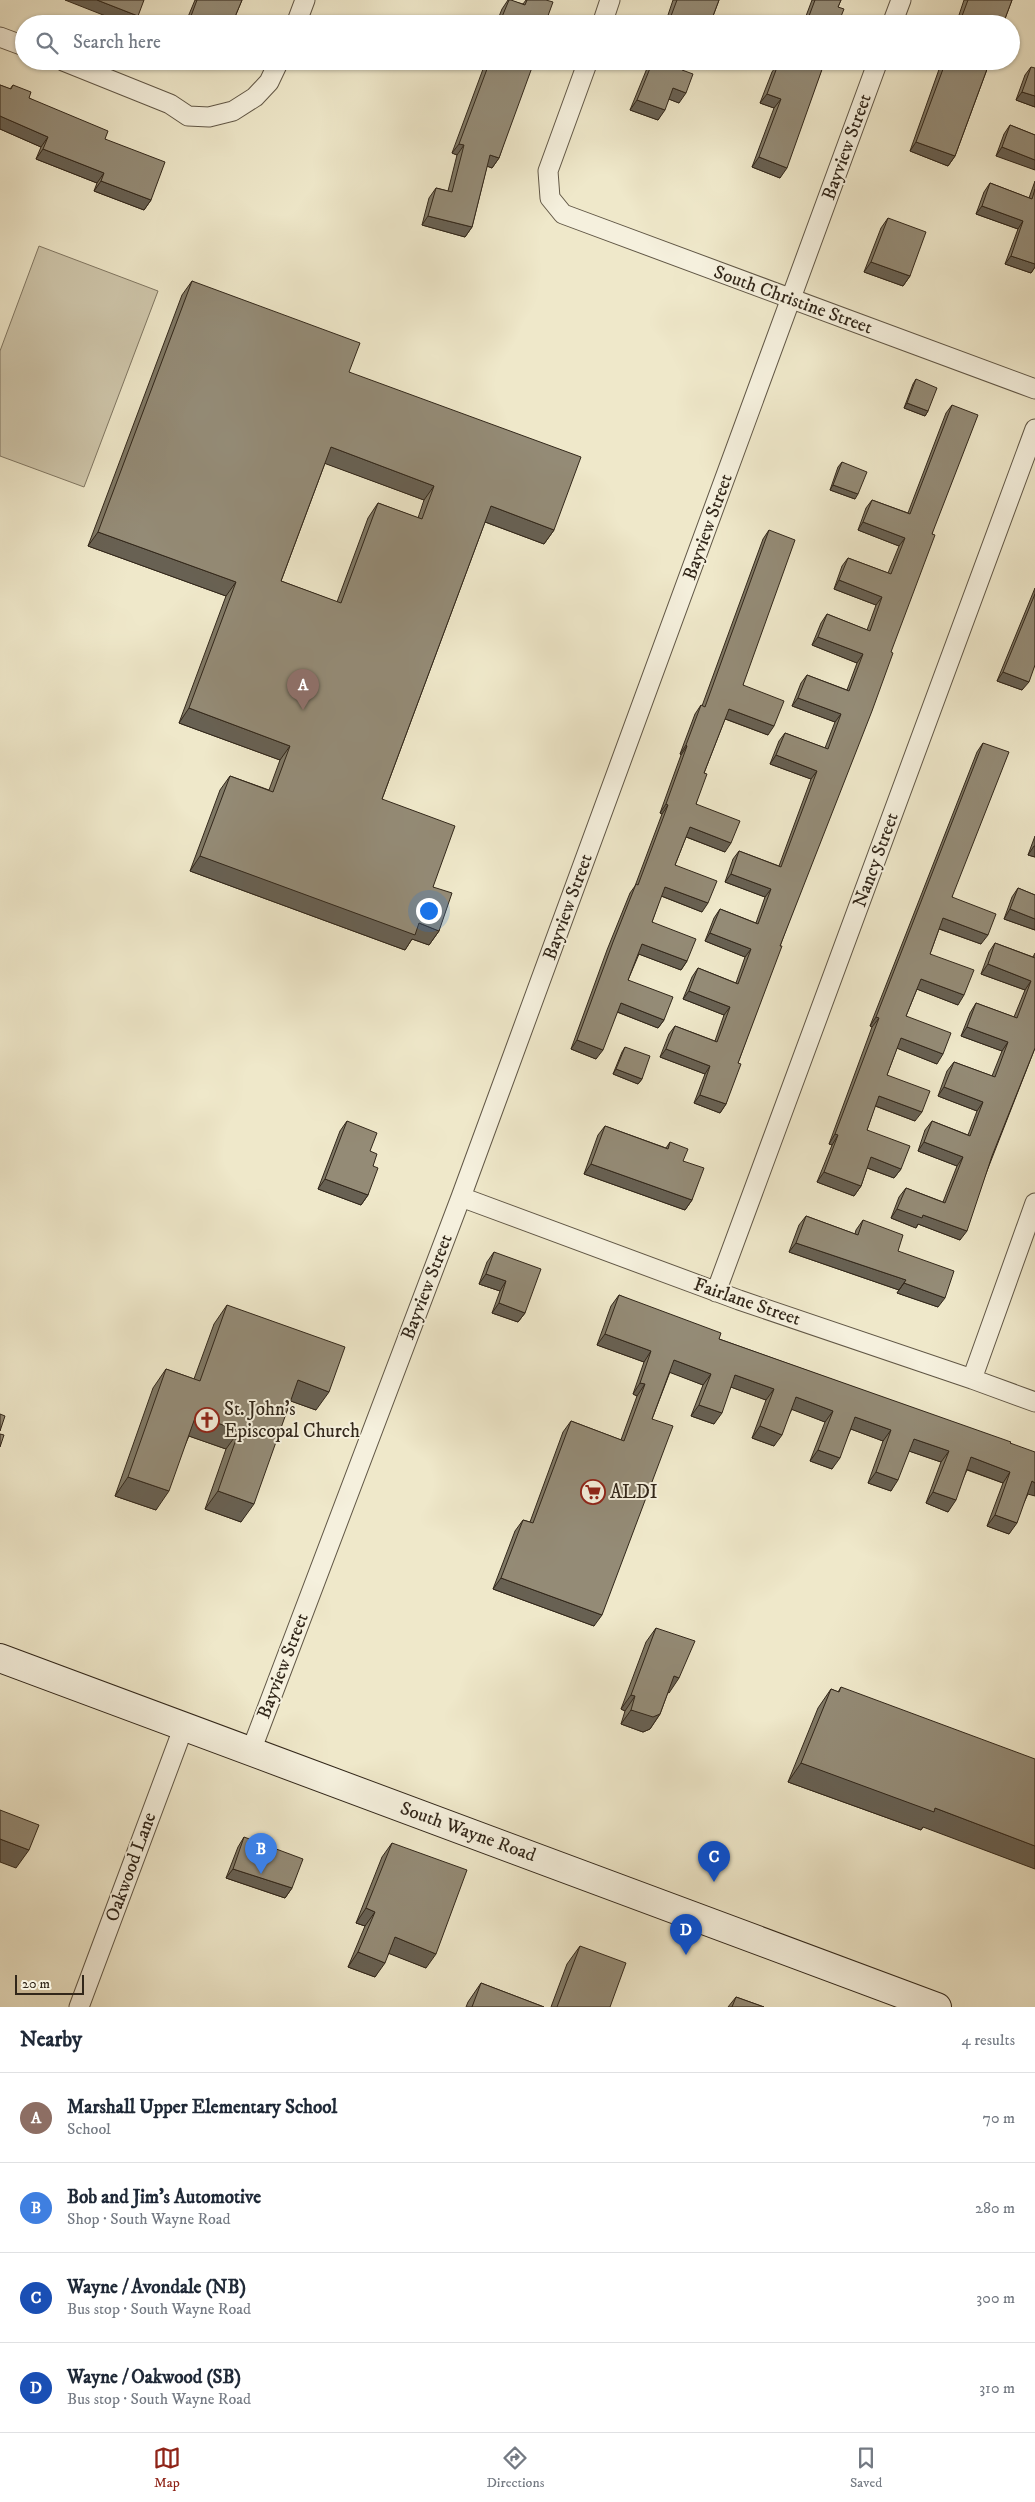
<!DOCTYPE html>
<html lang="en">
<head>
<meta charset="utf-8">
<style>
	body { margin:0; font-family:"IM FELL DW Pica",serif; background:#f2f2f3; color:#1f2937 }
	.scale { position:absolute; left:15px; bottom:12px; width:69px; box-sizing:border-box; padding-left:5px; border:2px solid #32271a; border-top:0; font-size:14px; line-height:18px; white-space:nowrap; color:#32271a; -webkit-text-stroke:4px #f5f0dd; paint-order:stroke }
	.you { position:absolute; left:428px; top:910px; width:18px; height:18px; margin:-12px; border:4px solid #fff; border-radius:50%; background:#1a73e8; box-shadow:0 0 0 8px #1a73e833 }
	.badge { display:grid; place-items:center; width:32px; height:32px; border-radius:50%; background:#8f2418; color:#fff; font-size:16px; font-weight:700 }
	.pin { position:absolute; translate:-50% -41px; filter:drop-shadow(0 1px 2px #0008) }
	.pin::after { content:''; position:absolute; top:26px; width:18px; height:15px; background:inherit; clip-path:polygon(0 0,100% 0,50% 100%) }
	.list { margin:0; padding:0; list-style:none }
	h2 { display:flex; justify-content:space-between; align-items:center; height:65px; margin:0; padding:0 20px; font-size:21px }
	h2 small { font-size:16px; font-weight:400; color:#747a83 }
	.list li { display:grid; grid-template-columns:32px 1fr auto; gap:15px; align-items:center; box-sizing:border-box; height:90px; padding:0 20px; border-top:1px solid #e0e1e3 }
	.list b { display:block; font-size:19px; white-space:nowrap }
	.list p { margin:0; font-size:16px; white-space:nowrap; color:#747a83 }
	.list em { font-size:16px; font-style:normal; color:#747a83 }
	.icon { flex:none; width:28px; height:28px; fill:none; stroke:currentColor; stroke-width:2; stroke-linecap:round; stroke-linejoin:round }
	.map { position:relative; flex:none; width:1035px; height:2007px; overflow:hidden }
	.search { position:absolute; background:#fff; box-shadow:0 1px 4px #0004; left:15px; right:15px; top:15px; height:55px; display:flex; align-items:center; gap:12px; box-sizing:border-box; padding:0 18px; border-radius:28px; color:#747a83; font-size:19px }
	.sheet { height:425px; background:#fff }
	nav { display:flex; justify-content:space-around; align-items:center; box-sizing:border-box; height:70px; border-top:1px solid #e0e1e3; background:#fff; font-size:14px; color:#747a83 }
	nav a { display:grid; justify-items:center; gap:2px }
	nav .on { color:#8f2418 }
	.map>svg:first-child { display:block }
	.green { fill:#cfc7ac; stroke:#807763 }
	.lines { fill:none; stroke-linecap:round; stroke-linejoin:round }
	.street-casing { stroke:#615746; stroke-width:21 }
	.secondary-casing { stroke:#32271a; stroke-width:30 }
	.street { stroke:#f5f0dd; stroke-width:19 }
	.secondary { stroke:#f5f0dd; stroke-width:28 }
	.wall { fill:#7f7865; stroke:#32271a; fill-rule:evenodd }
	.shaded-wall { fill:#686153; stroke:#32271a }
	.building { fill:#948b76; stroke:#32271a; fill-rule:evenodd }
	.labels { text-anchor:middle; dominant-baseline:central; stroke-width:4; stroke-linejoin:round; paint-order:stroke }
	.street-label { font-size:19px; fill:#32271a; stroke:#f5f0dd }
	.poi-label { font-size:19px; fill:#32271a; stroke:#f5f0dd; text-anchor:start }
</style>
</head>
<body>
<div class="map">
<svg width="1035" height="2007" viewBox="0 0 1035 2007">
	<rect width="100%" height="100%" fill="#efe8ca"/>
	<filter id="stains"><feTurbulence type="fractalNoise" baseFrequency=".004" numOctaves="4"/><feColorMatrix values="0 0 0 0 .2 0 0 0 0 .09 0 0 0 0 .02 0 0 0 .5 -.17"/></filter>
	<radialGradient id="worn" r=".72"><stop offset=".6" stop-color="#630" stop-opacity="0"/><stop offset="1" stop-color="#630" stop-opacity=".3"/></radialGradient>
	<path class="green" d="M39,246L158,291L84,487L0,456V351Z"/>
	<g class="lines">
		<defs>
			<path id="street" d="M296,24L305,0
				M602,24L610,0
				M892,24L901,0
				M0,37L24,46
				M63,61L170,104L188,116L209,117L233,111L255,97L269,82L279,61
				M588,61L548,171L550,198L563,214L1035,389
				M461,1197L739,1300L972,1379L1035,1402
				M716,1292L1035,429
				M972,1379L1035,1203
				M251,1751L461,1197L878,61
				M79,2007L184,1726"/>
			<path id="secondary" d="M0,1658L937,2007"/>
		</defs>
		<use href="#street" class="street-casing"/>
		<use href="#secondary" class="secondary-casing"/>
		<use href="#street" class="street"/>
		<use href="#secondary" class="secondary"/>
	</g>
	<path class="wall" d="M195,0H242L232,24H185Z
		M508,0L523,4L526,0H546L545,24H496L502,9Z
		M673,0H719L713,16V24H665Z
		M812,0H841L838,7V24H803Z
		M964,0H1012L1003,24H956Z
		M486,61H531L499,158L492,168L487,166L472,227L465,237L422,225L429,198L436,188L448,191L457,155L452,153Z
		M650,61H685L682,70L679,103L669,99L658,120L630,110Z
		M785,61H825L780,178L752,167L774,108L760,103L772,72L779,62L783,64Z
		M942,61H990L955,156L948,166L910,151Z
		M1031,67L1035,107L1016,100L1025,75Z
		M0,85L10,89L13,85L29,98L105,139L151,200L144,210L94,191L97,183L36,159L41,147L0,129Z
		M1010,125L1035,135L996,156L1004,134Z
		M1035,181V267L1031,273L1005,264L1018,229L976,214L984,192L990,183L1029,198Z
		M888,218L910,276L903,286L864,272L881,228Z
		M192,281L349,372L554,530L544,544L485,522L382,799L433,887L439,931L429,945L412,939L405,950L190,871L220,790L230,776L269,790L280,760L179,723L226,596L88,546L182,295ZM325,463L424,500L418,518L378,503L368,518L337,602L281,581Z
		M916,379L928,411L925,416L904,408L913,384Z
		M952,405L932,534L780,946L738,1063L726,1104L720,1113L694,1103L705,1074L660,1057L669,1034L675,1026L715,1041L724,1015L683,999L692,977L698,968L736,983L745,957L705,941L714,918L720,909L756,923L765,897L725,882L733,859L739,851L779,866L811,779L770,764L779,741L785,733L825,748L835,722L792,706L801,683L807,675L847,690L857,663L812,645L821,623L827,614L867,630L876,605L834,589L842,566L848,558L888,573L899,546L858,530L866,508L872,500L908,513L946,413Z
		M842,462L855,499L830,490L838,467Z
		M769,530L743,685L768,735L725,719L704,773L696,804L725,852L686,837L675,865L702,912L661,896L652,922L687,961L681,970L639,954L628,980L664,1020L658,1028L617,1012L596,1059L571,1049L607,950L630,893L635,886L662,814L660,813L681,755L680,754L695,714L701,705L702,706L763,539Z
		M1035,588V665L1022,690L997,681Z
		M983,743L952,897L981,944L939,929L930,954L958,1005L917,989L906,1016L937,1064L897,1048L887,1075L915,1121L875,1106L867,1130L901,1169L894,1178L867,1168L861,1186L854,1196L817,1182L832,1145L829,1144L872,1027L870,1026L977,752Z
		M1035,836V857L1028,855Z
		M1018,888L1035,895V930L1004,919L1012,897Z
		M995,943L1033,957L1035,953V1048L960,1240L918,1224L916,1228L891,1218L899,1197L906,1188L943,1202L957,1166L918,1151L925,1130L932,1121L968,1135L977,1111L938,1096L947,1071L954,1062L992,1076L1002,1051L961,1036L970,1013L976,1003L1014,1017L1025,990L981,974L989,952Z
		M625,1047L642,1079L638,1084L613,1074L622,1052Z
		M347,1121L370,1151L373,1166L368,1195L361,1205L318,1189L340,1131Z
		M605,1126L666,1148L670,1142L683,1161L692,1200L685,1210L584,1174L598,1135Z
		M806,1216L855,1234L856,1230L863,1220L898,1251L938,1307L897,1293L899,1290L789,1252L799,1225Z
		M494,1252L525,1313L518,1322L492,1313L500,1291L479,1284L487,1262Z
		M619,1295L719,1339L1010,1443L1028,1494L1009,1534L987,1526L1003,1483L967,1470L948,1512L926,1503L941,1462L909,1451L891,1491L868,1483L883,1441L851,1429L832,1469L810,1461L825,1422L792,1409L774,1446L752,1438L766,1400L731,1387L714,1424L691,1416L703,1385L670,1372L652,1419L594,1626L493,1589L515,1531L523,1520L530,1522L563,1432L571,1421L621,1440L637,1396L633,1394L644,1362L597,1345L611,1306Z
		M227,1305L316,1410L291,1401L241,1522L205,1509L226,1449L189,1436L156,1510L115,1496L153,1388L166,1369L194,1379L214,1324Z
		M656,1628L669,1693L668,1692L660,1714L650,1729L643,1732L621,1724L625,1711L621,1709L646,1642Z
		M841,1687L923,1827L921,1830L788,1782L818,1708L831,1689L838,1692Z
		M244,1837L292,1888L285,1898L226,1878L238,1847Z
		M392,1843L426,1968L389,1953L375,1977L348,1967L365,1926L356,1923L382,1857Z
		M580,1946L610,2007H551L567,1964Z
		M481,1983L544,2007H466L468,2002Z
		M736,1997L764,2007H728Z"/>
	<path class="shaded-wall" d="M65,0H97L138,16L133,24H126Z
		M673,88L686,93L679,103L666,98Z
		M1022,92L1035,96V107L1016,100Z
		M767,94L781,99L774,108L760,103Z
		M637,100L665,110L658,120L630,110Z
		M0,116L48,137L41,147L0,129Z
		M916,142L955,156L948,166L910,151Z
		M459,144L464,145L457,155L452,153Z
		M1002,147L1035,160V170L996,156Z
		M43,149L104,173L97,183L36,159Z
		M490,155L499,158L492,168L484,165Z
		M759,157L787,168L780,178L752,167Z
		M101,181L151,200L144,210L94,191Z
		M982,206L1023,221L1018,229L976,214Z
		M428,216L472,227L465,237L422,225Z
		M1011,256L1035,264V267L1031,273L1005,264Z
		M871,262L910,276L903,286L864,272Z
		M907,403L928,411L925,416L904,408Z
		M331,447L434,486L424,500L321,462Z
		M833,485L858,494L855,499L830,490Z
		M491,506L554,530L544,544L480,520Z
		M863,522L905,538L899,546L858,530Z
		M98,532L236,582L226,596L88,546Z
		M839,580L882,597L876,605L834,589Z
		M818,637L863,654L857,663L812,645Z
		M1003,672L1029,682L1022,690L997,681Z
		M798,698L841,714L835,722L792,706Z
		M189,708L290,746L280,760L179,723Z
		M729,709L774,726L768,735L723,718Z
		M686,745L687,746L681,755L680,754Z
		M776,755L817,771L811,779L770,764Z
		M666,804L668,805L662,814L660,813Z
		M690,827L731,843L725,852L684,836Z
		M1034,846H1035V857L1028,855Z
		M200,856L419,923L439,931L429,945L412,939L405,950L190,871Z
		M731,874L771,889L765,897L725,882Z
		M665,887L708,903L702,912L659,895Z
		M1010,909L1035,919V930L1004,919Z
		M943,918L988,935L981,944L937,928Z
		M710,933L751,949L745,957L705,941Z
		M642,944L687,961L681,970L636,953Z
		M988,964L1031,981L1025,990L981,974Z
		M921,979L964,995L958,1005L914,988Z
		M689,991L730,1007L724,1015L683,999Z
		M621,1003L664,1020L658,1028L615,1011Z
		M876,1017L879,1018L872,1027L870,1026Z
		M967,1027L1008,1042L1002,1051L961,1036Z
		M901,1038L943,1054L937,1064L894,1047Z
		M577,1040L603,1050L596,1059L571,1049Z
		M666,1049L710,1066L705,1074L660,1057Z
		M616,1069L642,1079L638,1084L613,1074Z
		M944,1087L983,1102L977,1111L938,1096Z
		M700,1095L726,1104L720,1113L694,1103Z
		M879,1096L922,1112L915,1121L873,1105Z
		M835,1134L838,1135L832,1145L829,1144Z
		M924,1142L963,1157L957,1166L918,1151Z
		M871,1157L901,1169L894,1178L865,1167Z
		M591,1164L692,1200L685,1210L584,1174Z
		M824,1172L861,1186L854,1196L817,1182Z
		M325,1179L368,1195L361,1205L318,1189Z
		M897,1209L923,1215L967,1231L960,1240L918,1224L916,1228L891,1218Z
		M796,1243L906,1280L899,1290L789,1252Z
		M486,1274L506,1281L500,1291L479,1284Z
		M904,1283L945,1298L938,1307L897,1293Z
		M499,1303L525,1313L518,1322L492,1313Z
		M605,1334L651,1351L644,1362L597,1345Z
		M674,1360L711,1374L703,1385L666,1371Z
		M735,1375L774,1389L766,1400L728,1386Z
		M298,1380L329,1392L316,1410L285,1399Z
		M640,1383L645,1384L637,1396L633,1394Z
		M796,1397L833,1411L825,1422L788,1408Z
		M699,1405L722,1413L714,1424L691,1416Z
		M196,1415L239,1431L226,1449L183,1434Z
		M855,1417L891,1430L883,1441L848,1428Z
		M760,1426L782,1435L774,1446L752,1438Z
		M914,1439L949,1451L941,1462L906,1450Z
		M818,1450L840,1458L832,1469L810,1461Z
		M971,1457L1010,1472L1003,1483L963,1468Z
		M876,1472L898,1480L891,1491L868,1483Z
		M128,1477L169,1491L156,1510L115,1496Z
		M1032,1481L1035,1483V1496L1024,1493Z
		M218,1491L254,1504L241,1522L205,1509Z
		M933,1492L956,1500L948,1512L926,1503Z
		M995,1515L1017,1523L1009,1534L987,1526Z
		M501,1578L602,1615L594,1626L493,1589Z
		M674,1676L679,1678L669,1693L664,1691Z
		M631,1695L635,1696L625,1711L621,1709Z
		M631,1710L660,1714L650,1729L643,1732L621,1724Z
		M801,1763L935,1808L1035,1846V1869L923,1827L921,1830L788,1782Z
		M0,1839L29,1850L16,1868L0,1862Z
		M233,1869L292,1888L285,1898L226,1878Z
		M366,1908L375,1912L365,1926L356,1923Z
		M395,1937L436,1954L426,1968L385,1952Z
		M358,1952L385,1963L375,1977L348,1967Z"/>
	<path class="building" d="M97,0H144L138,16Z
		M197,0H242L232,24H188Z
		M509,0H511L525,5L527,0H546L553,2L545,24H499Z
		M677,0H719L713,16H716L713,24H668Z
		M815,0H841L838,7L844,9L838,24H806Z
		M968,0H1012L1003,24H959Z
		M490,61H531L534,62L499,158L490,155L472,227L428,216L436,188L452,192L464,145L459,144Z
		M653,61H685L682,70L693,74L686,93L673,88L665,110L637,100Z
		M786,61H825L787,168L759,157L781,99L767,94L779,62L785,64Z
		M946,61H990L955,156L916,142Z
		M1031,67L1035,68V96L1022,92Z
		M0,85L11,89L13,85L31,92L29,98L108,131L105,139L165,162L151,200L101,181L104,173L43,149L48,137L0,116Z
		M1010,125L1035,135V160L1002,147Z
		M990,183L1032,199L1035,189V264L1011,256L1023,221L982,206Z
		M888,218L926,232L910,276L871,262Z
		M192,281L360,343L349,372L581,457L554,530L491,506L382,799L455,826L433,887L452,893L439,931L419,923L415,935L200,856L230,776L273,792L290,746L189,708L236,582L98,532ZM331,447L434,486L422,519L378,503L341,603L281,581Z
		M916,379L937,388L928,411L907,403Z
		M952,405L978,415L932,534L935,535L891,652L893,653L872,711L780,946H782L738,1063L741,1064L726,1104L700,1095L710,1066L666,1049L675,1026L717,1042L730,1007L689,991L698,968L738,984L751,949L710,933L720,909L758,924L771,889L731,874L739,851L781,867L817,771L776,755L785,733L828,749L841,714L798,698L807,675L849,691L863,654L818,637L827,614L870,631L882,597L839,580L848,558L891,574L905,538L863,522L872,500L910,514Z
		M842,462L867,472L858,494L833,485Z
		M769,530L795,540L743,685L784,701L774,726L729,709L704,773L707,774L696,804L740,821L731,843L690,827L675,865L717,881L708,903L665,887L652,922L696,939L687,961L642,944L628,980L673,997L664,1020L621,1003L603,1050L577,1040L613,942L636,884L638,885L668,805L666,804L687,746L686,745L701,705L705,707Z
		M1035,594V665L1029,682L1003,672Z
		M983,743L1009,752L952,897L996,914L988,935L943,918L930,954L974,970L964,995L921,979L906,1016L951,1033L943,1054L901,1038L887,1075L930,1091L922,1112L879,1096L867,1130L910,1146L901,1169L871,1157L861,1186L824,1172L838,1135L835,1134L879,1018L876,1017Z
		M1018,888L1035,895V919L1010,909Z
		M995,943L1035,958V1048L992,1156L967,1231L923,1215L922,1218L897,1209L906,1188L945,1203L963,1157L924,1142L932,1121L970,1136L983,1102L944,1087L954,1062L995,1077L1008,1042L967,1027L976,1003L1017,1018L1031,981L988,964Z
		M625,1047L650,1056L642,1079L616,1069Z
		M347,1121L377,1133L370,1151L377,1154L373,1166L378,1168L368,1195L325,1179Z
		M605,1126L668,1149L670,1142L688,1149L683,1161L704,1168L692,1200L591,1164Z
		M806,1216L858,1235L863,1220L903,1235L898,1251L954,1271L945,1298L904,1283L906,1280L796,1243Z
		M494,1252L541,1269L525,1313L499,1303L506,1281L486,1274Z
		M619,1295L721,1333L719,1339L1011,1442L1010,1443L1035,1452V1483L1032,1481L1017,1523L995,1515L1010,1472L971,1457L956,1500L933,1492L949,1451L914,1439L898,1480L876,1472L891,1430L855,1417L840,1458L818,1450L833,1411L796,1397L782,1435L760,1426L774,1389L735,1375L722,1413L699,1405L711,1374L674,1360L652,1419L673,1426L602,1615L501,1578L523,1520L533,1523L571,1421L624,1441L645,1384L640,1383L651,1351L605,1334Z
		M227,1305L345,1347L329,1392L298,1380L254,1504L218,1491L239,1431L196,1415L169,1491L128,1477L166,1369L200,1381Z
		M0,1414L5,1416L0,1431Z
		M0,1434L4,1435L0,1447Z
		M656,1628L695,1641L679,1678L674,1676L660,1714L653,1717L631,1710L635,1696L631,1695Z
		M841,1687L1035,1759V1846L935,1808L934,1812L801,1763L831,1689L839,1692Z
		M0,1810L39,1825L29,1850L0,1839Z
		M244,1837L303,1859L292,1888L233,1869Z
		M392,1843L467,1870L436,1954L395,1937L385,1963L358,1952L375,1912L366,1908Z
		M580,1946L626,1963L610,2007H557Z
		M481,1983L544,2007H472Z
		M736,1997L764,2007H732Z"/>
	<defs>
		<symbol id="church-ring" viewBox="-11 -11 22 22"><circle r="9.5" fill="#f5f0dd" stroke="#8f2418" stroke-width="1.5"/><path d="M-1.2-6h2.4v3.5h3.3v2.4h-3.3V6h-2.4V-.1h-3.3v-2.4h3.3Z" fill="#8f2418"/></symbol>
		<symbol id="supermarket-ring" viewBox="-11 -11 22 22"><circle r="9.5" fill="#f5f0dd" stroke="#8f2418" stroke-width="1.5"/><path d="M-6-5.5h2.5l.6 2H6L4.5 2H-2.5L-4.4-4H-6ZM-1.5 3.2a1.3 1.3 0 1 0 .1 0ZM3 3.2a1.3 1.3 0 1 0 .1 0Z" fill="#8f2418"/></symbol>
	</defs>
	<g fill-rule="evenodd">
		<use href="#church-ring" x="193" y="1406" width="28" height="28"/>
		<use href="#supermarket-ring" x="579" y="1478" width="28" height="28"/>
	</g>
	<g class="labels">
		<g class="street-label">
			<text transform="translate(847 147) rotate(-70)">Bayview Street</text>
			<text transform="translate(793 300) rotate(20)">South Christine Street</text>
			<text transform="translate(708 527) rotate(-70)">Bayview Street</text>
			<text transform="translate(876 860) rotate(-70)">Nancy Street</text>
			<text transform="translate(568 907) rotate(-70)">Bayview Street</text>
			<text transform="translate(427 1287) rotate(-69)">Bayview Street</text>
			<text transform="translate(747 1302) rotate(19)">Fairlane Street</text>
			<text transform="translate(283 1666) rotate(-69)">Bayview Street</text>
			<text transform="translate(468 1832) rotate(20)">South Wayne Road</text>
			<text transform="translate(131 1867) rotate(-70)">Oakwood Lane</text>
		</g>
		<g class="poi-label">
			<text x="224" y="1409">St. John's<tspan x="224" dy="22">Episcopal Church</tspan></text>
			<text x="610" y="1492">ALDI</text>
		</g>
	</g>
	<rect width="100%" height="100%" filter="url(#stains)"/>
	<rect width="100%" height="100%" fill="url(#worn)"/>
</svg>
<div class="scale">20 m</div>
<div class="you"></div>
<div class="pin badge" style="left:303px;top:710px;background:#8d6e63">A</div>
<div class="pin badge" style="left:261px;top:1874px;background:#3f7fe0">B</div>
<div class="pin badge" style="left:714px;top:1882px;background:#1a4fb4">C</div>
<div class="pin badge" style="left:686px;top:1955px;background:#1a4fb4">D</div>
<div class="search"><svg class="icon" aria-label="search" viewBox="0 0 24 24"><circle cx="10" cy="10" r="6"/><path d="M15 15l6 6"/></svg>Search here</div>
</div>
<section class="sheet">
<h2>Nearby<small>4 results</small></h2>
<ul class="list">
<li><span class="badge" style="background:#8d6e63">A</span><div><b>Marshall Upper Elementary School</b><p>School</p></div><em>70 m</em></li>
<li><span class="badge" style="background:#3f7fe0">B</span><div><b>Bob and Jim's Automotive</b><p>Shop · South Wayne Road</p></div><em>280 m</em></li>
<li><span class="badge" style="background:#1a4fb4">C</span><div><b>Wayne / Avondale (NB)</b><p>Bus stop · South Wayne Road</p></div><em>300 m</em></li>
<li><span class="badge" style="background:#1a4fb4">D</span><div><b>Wayne / Oakwood (SB)</b><p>Bus stop · South Wayne Road</p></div><em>310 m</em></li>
</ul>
</section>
<nav>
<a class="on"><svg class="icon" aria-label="map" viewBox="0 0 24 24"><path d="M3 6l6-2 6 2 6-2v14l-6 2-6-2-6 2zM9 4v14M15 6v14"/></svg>Map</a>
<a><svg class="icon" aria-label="directions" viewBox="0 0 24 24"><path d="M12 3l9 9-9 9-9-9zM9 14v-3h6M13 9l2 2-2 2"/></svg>Directions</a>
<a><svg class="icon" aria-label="saved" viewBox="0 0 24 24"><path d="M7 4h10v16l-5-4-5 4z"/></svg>Saved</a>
</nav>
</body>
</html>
